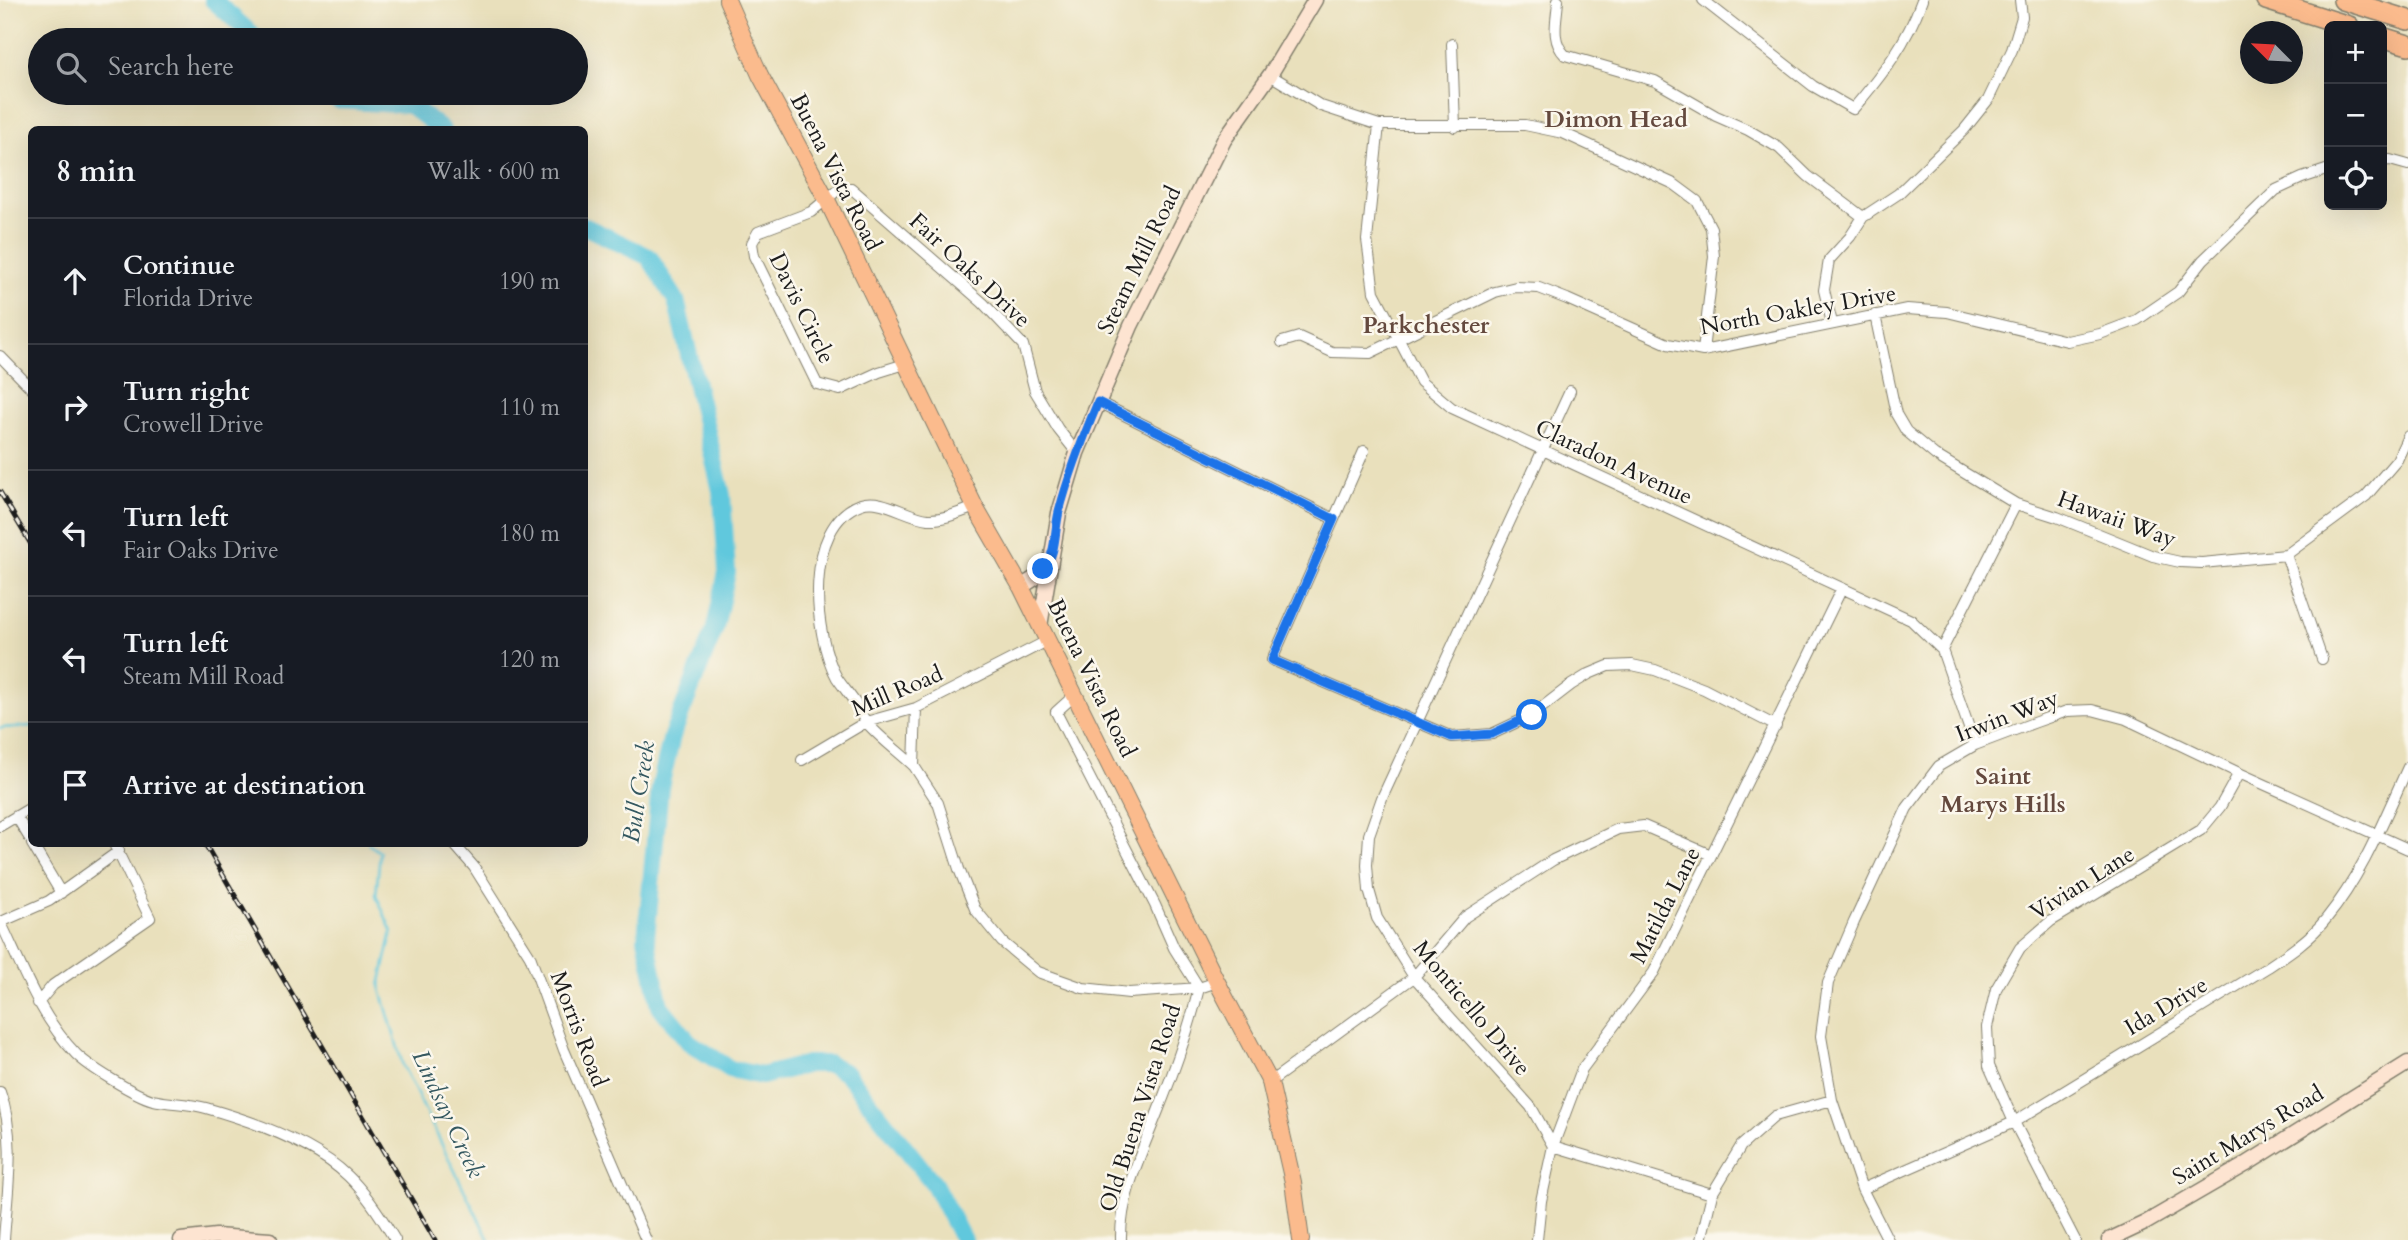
<!DOCTYPE html>
<html lang="en">
<head>
<meta charset="utf-8">
<style>
	body { margin:0; font-family:Cardo,serif; background:#20242c; color:#f1f3f6 }
	.controls { position:absolute; right:21px; top:21px; display:grid; overflow:hidden; border-radius:10px; box-shadow:0 7px 28px #0002 }
	.controls button { width:63px; height:63px; display:grid; place-items:center; padding:0; border:0; border-bottom:2px solid #363941; background:#171b24; color:#f1f3f6; font:35px sans-serif }
	.compass { position:absolute; left:2240px; top:21px; width:63px; height:63px; border-radius:50%; background:#171b24; box-shadow:0 7px 28px #0002; rotate:294deg }
	.stop { position:absolute; width:21px; height:21px; margin:-16px; border:5px solid #1a73e8; border-radius:50%; background:#fff }
	.stop.end { background:#1a73e8; border-color:#fff; box-shadow:0 2px 7px #0008 }
	.list { margin:0; padding:0; list-style:none }
	h2 { display:flex; justify-content:space-between; align-items:center; height:91px; margin:0; padding:0 28px; font-size:30px }
	h2 small { font-size:23px; font-weight:400; color:#9ea1a6 }
	.list li { display:grid; grid-template-columns:46px 1fr auto; gap:21px; align-items:center; box-sizing:border-box; height:126px; padding:0 28px; border-top:2px solid #363941 }
	.list b { display:block; font-size:26px; white-space:nowrap }
	.list p { margin:0; font-size:23px; white-space:nowrap; color:#9ea1a6 }
	.list em { font-size:23px; font-style:normal; color:#9ea1a6 }
	.icon { flex:none; width:38px; height:38px; fill:none; stroke:currentColor; stroke-width:2; stroke-linecap:round; stroke-linejoin:round }
	.map { position:relative; flex:none; width:2408px; height:1240px; overflow:hidden }
	.search { position:absolute; background:#171b24; box-shadow:0 7px 28px #0002; left:28px; top:28px; width:560px; height:77px; display:flex; align-items:center; gap:18px; box-sizing:border-box; padding:0 24px; border-radius:38px; color:#9ea1a6; font-size:26px }
	.panel { position:absolute; background:#171b24; box-shadow:0 7px 28px #0002; left:28px; top:126px; width:560px; height:721px; border-radius:10px }
	.map>svg:first-child { display:block }
	.lines { fill:none; stroke-linecap:round; stroke-linejoin:round }
	.stream { stroke:#61c8dd; stroke-width:2.5 }
	.river { stroke:#61c8dd; stroke-width:18 }
	.street-casing { stroke:#827e6c; stroke-width:12 }
	.secondary-casing { stroke:#827e6c; stroke-width:17 }
	.primary-casing { stroke:#827e6c; stroke-width:18 }
	.highway-casing { stroke:#827e6c; stroke-width:22 }
	.street { stroke:#fff; stroke-width:10 }
	.secondary { stroke:#fde4d1; stroke-width:14 }
	.primary { stroke:#fbbb8d; stroke-width:16 }
	.highway { stroke:#fbbb8d; stroke-width:19 }
	.rail-casing { stroke:#1c1c1c; stroke-width:5 }
	.rail { stroke:#fbf7ec; stroke-width:2.5; stroke-dasharray:8; stroke-linecap:butt }
	.route { stroke:#1a73e8; stroke-width:9 }
	.labels { text-anchor:middle; dominant-baseline:central; stroke-width:5; stroke-linejoin:round; paint-order:stroke }
	.street-label { font-size:23px; fill:#1c1c1c; stroke:#fbf7ec }
	.neighbourhood-label { font-size:24px; font-weight:bold; fill:#64493e; stroke:#fbf7ec }
	.water-label { font-size:24px; font-style:italic; fill:#345860; stroke:#fbf7ec }
</style>
</head>
<body>
<div class="map">
<svg width="2408" height="1240" viewBox="0 0 2408 1240">
	<rect width="100%" height="100%" fill="#fbf7ec"/>
	<filter id="ink" filterUnits="userSpaceOnUse"><feTurbulence type="fractalNoise" baseFrequency=".0143" numOctaves="2"/><feDisplacementMap in="SourceGraphic" scale="14" xChannelSelector="R" yChannelSelector="G"/><feConvolveMatrix kernelMatrix="1 2 1 2 8 2 1 2 1" color-interpolation-filters="sRGB"/></filter>
	<filter id="wash" filterUnits="userSpaceOnUse"><feTurbulence type="fractalNoise" baseFrequency=".00686" numOctaves="4" result="noise"/><feDisplacementMap in="SourceGraphic" scale="28" xChannelSelector="R" yChannelSelector="G"/><feGaussianBlur stdDeviation="1.57" result="paint"/><feColorMatrix in="noise" values="0 0 0 0 0 0 0 0 0 0 0 0 0 0 0 0 0 1.4 0 .05"/><feComposite in="paint" operator="in"/></filter>
	<g filter="url(#wash)">
		<rect width="100%" height="100%" fill="#e9e0bc"/>
		<g class="lines">
			<path class="stream" d="M0,728L32,726
				M368,844L380,852L376,895L392,932L380,986L403,1066L489,1240"/>
			<path class="river" d="M213,0L258,40
				M326,93L339,100L410,105L442,130
				M584,226L649,257L676,300L722,495L727,572L715,628L672,736L660,787L646,938L660,1006L689,1042L730,1069L762,1076L808,1064H829L847,1074L934,1184L963,1240"/>
		</g>
	</g>
	<g filter="url(#ink)">
		<g class="lines">
			<defs>
				<path id="street" d="M1558,0C1557,20 1550,40 1565,55L1655,81L1716,116L1748,130L1779,148L1808,176L1863,217
					M1703,0L1813,86L1853,109C1882,75 1907,43 1922,0
					M1452,44L1455,127
					M1270,75L1321,106L1379,125H1525L1563,133L1674,184L1697,201L1711,228L1714,256L1703,351
					M1379,125L1367,240L1374,292L1421,382L1452,408L1911,620L1942,650L1975,745
					M2382,161L2390,160L2408,165
					M1875,315L1896,414L1906,431L1935,455L2016,504L2057,517L2153,556L2180,562L2202,563L2286,555L2366,496L2397,460L2408,436
					M1832,323L1824,290L1829,260L1850,237L1863,217L1898,194L1964,130L1988,100L2012,50L2022,17L2020,0
					M1282,342L1299,337L1332,352L1370,353L1495,292L1516,287L1539,288L1567,299L1668,344L1703,351L1907,309L1947,312L2067,341L2100,334L2137,320L2178,292L2203,260L2276,190L2302,178L2329,169
					M0,356L32,389
					M905,364L879,372L840,390L817,384L754,256L752,243L758,232L811,212L839,189L851,188L983,303L1023,345L1035,391L1058,429L1077,453
					M1570,391L1382,798L1369,835L1367,865L1369,890L1377,918L1414,977L1531,1107L1553,1146L1712,1194
					M1098,402L1334,519
					M1364,451L1272,660L1452,737L1492,734L1532,715L1571,685L1589,674L1608,666L1632,665L1655,670L1704,689L1776,726
					M2286,555L2322,659
					M1942,650L2016,504
					M1076,694L1056,712L1155,905L1174,948L1199,988
					M916,708L914,766L938,803L959,869L975,909L1002,942L1038,972L1083,988L1129,993L1199,988L1217,982
					M802,760L866,722L916,708L1047,641
					M914,766C899,752 880,738 867,723C862,717 860,710 856,704C850,695 843,687 837,678C813,635 803,525 861,504C881,497 908,517 928,519C943,520 961,512 975,507
					M16,816L32,842
					M0,826L32,807
					M32,844L61,893
					M454,844L474,867L530,956L564,1050L646,1240
					M0,921C22,967 40,1017 76,1054C89,1067 135,1095 153,1100C170,1104 189,1103 206,1108C252,1121 314,1143 348,1176C367,1194 382,1218 395,1240
					M1,922L49,901L119,851
					M38,1003L53,985L150,918L114,844
					M1270,1082L1414,977L1465,917L1553,860L1618,829L1644,826L1711,855
					M0,1092C17,1138 7,1192 4,1240
					M1862,1189L2014,1122L2268,967C2289,953 2310,939 2326,919C2363,874 2384,819 2408,767
					M1121,1240C1120,1196 1142,1152 1158,1111C1174,1071 1189,1030 1199,988
					M1537,1240L1541,1201L1553,1146L1582,1069L1654,972L1842,588
					M1701,1240L1712,1194L1741,1146L1775,1116L1832,1100
					M1888,1240L1862,1189L1832,1100L1821,1036L1828,983L1854,922L1907,808L1939,766L1975,745L2036,722L2067,711L2092,710L2126,719L2239,773L2408,849
					M2075,1240L2014,1122L1989,1066L1987,1027L1996,989L2020,948L2051,921L2201,830L2220,807L2239,773"/>
				<path id="secondary" d="M1021,587L1035,578L1050,562
					M1040,626L1059,513L1077,453L1131,326L1224,140L1270,75L1315,0
					M181,1240L216,1236L270,1240
					M2109,1240L2145,1223L2245,1165L2408,1063"/>
				<path id="primary" d="M727,0L760,75L827,200L975,507L1021,587L1217,982L1270,1082L1293,1182L1301,1240"/>
				<path id="highway" d="M2266,0L2349,26
					M2343,0L2408,20
					M2382,37L2408,45"/>
			</defs>
			<use href="#street" class="street-casing"/>
			<use href="#secondary" class="secondary-casing"/>
			<use href="#primary" class="primary-casing"/>
			<use href="#highway" class="highway-casing"/>
			<use href="#street" class="street"/>
			<use href="#secondary" class="secondary"/>
			<use href="#primary" class="primary"/>
			<use href="#highway" class="highway"/>
			<defs>
				<path id="rail" d="M0,492L32,546
					M205,844L435,1240"/>
			</defs>
			<use href="#rail" class="rail-casing"/>
			<use href="#rail" class="rail"/>
		</g>
	</g>
	<g class="lines" filter="url(#ink)">
		<path class="route" d="M1043,569C1057,554 1054,532 1059,512C1069,474 1083,438 1098,402L1334,519L1272,660L1452,737L1492,734L1532,715"/>
	</g>
	<g class="labels">
		<g class="street-label">
			<text transform="translate(836 172) rotate(63)">Buena Vista Road</text>
			<text transform="translate(1139 260) rotate(-64)">Steam Mill Road</text>
			<text transform="translate(970 270) rotate(43)">Fair Oaks Drive</text>
			<text transform="translate(802 308) rotate(64)">Davis Circle</text>
			<text transform="translate(1798 310) rotate(-10)">North Oakley Drive</text>
			<text transform="translate(1614 462) rotate(25)">Claradon Avenue</text>
			<text transform="translate(2117 519) rotate(20)">Hawaii Way</text>
			<text transform="translate(1092 678) rotate(64)">Buena Vista Road</text>
			<text transform="translate(897 691) rotate(-23)">Mill Road</text>
			<text transform="translate(2007 716) rotate(-21)">Irwin Way</text>
			<text transform="translate(2082 883) rotate(-32)">Vivian Lane</text>
			<text transform="translate(1665 905) rotate(-63)">Matilda Lane</text>
			<text transform="translate(2166 1006) rotate(-31)">Ida Drive</text>
			<text transform="translate(1472 1008) rotate(50)">Monticello Drive</text>
			<text transform="translate(579 1029) rotate(69)">Morris Road</text>
			<text transform="translate(1140 1108) rotate(-72)">Old Buena Vista Road</text>
			<text transform="translate(2248 1135) rotate(-31)">Saint Marys Road</text>
		</g>
		<g class="neighbourhood-label">
			<text x="1616" y="119">Dimon Head</text>
			<text x="1426" y="325">Parkchester</text>
			<text x="2003" y="776">Saint<tspan x="2003" dy="28">Marys Hills</tspan></text>
		</g>
		<g class="water-label">
			<text transform="translate(639 792) rotate(-81)">Bull Creek</text>
			<text transform="translate(448 1114) rotate(65)">Lindsay Creek</text>
		</g>
	</g>
</svg>
<div class="controls">
<button>+</button>
<button>−</button>
<button><svg class="icon" aria-label="locate" viewBox="0 0 24 24"><circle cx="12" cy="12" r="6"/><path d="M12 2v4M12 18v4M2 12h4M18 12h4"/></svg></button>
</div>
<svg class="compass" viewBox="-18 -18 36 36"><path d="M0-13l5 13h-10z" fill="#e53935"/><path d="M0 13l5-13h-10z" fill="#9ea1a6"/></svg>
<div class="stop" style="left:1532px;top:715px"></div>
<div class="stop end" style="left:1043px;top:569px"></div>
<div class="search"><svg class="icon" aria-label="search" viewBox="0 0 24 24"><circle cx="10" cy="10" r="6"/><path d="M15 15l6 6"/></svg>Search here</div>
<section class="panel">
<h2>8 min<small>Walk · 600 m</small></h2>
<ul class="list">
<li><svg class="icon" aria-label="ahead" viewBox="0 0 24 24"><path d="M12 20V5M6 11l6-6 6 6"/></svg><div><b>Continue</b><p>Florida Drive</p></div><em>190 m</em></li>
<li><svg class="icon" aria-label="right" viewBox="0 0 24 24"><path d="M7 20v-9h11M14 6l5 5-5 5"/></svg><div><b>Turn right</b><p>Crowell Drive</p></div><em>110 m</em></li>
<li><svg class="icon" aria-label="left" viewBox="0 0 24 24"><path d="M17 20v-9H6M10 6l-5 5 5 5"/></svg><div><b>Turn left</b><p>Fair Oaks Drive</p></div><em>180 m</em></li>
<li><svg class="icon" aria-label="left" viewBox="0 0 24 24"><path d="M17 20v-9H6M10 6l-5 5 5 5"/></svg><div><b>Turn left</b><p>Steam Mill Road</p></div><em>120 m</em></li>
<li><svg class="icon" aria-label="arrive" viewBox="0 0 24 24"><path d="M6 21V4h12l-3 4 3 4H6"/></svg><div><b>Arrive at destination</b></div></li>
</ul>
</section>
</div>
</body>
</html>
